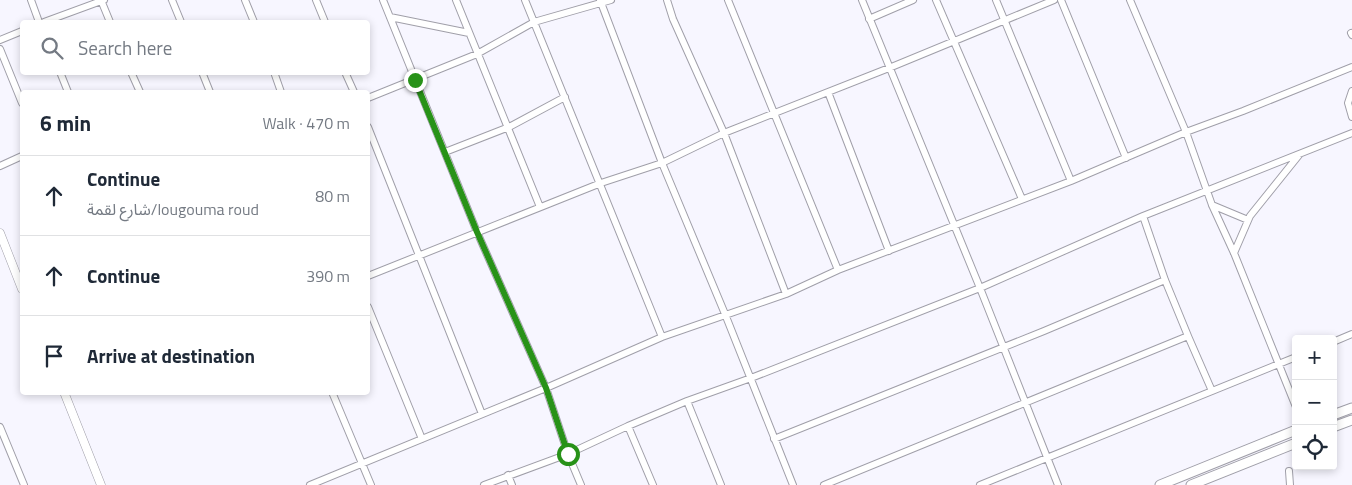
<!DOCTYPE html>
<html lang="en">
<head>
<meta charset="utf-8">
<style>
	body { margin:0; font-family:"Titillium Web","Noto Sans Arabic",sans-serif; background:#f6f6f7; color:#1f2937 }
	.controls { position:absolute; right:15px; bottom:15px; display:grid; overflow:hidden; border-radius:5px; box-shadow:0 2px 8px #0003 }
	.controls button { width:45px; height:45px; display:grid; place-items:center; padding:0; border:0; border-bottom:1px solid #e0e1e3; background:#fff; color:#1f2937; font:25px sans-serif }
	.stop { position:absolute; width:15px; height:15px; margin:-11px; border:4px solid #289218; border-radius:50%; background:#fff }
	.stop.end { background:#289218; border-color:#fff; box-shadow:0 1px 5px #0008 }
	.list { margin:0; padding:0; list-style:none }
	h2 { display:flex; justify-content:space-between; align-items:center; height:65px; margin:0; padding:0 20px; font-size:21px }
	h2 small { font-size:16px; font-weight:400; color:#747a83 }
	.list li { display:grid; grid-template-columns:32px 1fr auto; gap:15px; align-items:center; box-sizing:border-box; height:80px; padding:0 20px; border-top:1px solid #e0e1e3 }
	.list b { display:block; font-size:19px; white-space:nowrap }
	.list p { margin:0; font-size:16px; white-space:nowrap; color:#747a83 }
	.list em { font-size:16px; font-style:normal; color:#747a83 }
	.icon { flex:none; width:28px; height:28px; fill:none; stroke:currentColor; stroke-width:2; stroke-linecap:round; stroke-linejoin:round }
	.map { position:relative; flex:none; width:1352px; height:485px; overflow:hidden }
	.search { position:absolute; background:#fff; box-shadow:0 2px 8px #0003; left:20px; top:20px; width:350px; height:55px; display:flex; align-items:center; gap:12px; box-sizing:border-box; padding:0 18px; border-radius:5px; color:#747a83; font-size:19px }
	.panel { position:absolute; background:#fff; box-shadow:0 2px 8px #0003; left:20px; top:90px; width:350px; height:305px; border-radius:5px }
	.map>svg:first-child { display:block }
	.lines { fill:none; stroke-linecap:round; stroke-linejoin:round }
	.minor-casing { stroke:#a09fa9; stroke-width:8 }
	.tertiary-casing { stroke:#a09fa9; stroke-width:9 }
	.secondary-casing { stroke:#a09fa9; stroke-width:11 }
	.minor { stroke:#fff; stroke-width:6 }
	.tertiary { stroke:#fff; stroke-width:8 }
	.secondary { stroke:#fff; stroke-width:9 }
	.route { stroke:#289218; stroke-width:6 }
</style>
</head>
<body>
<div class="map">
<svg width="1352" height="485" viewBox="0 0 1352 485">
	<rect width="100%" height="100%" fill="#f7f6ff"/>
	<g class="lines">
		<defs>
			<path id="minor" d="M31,0L39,22
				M101,0L110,22
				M172,0L181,22
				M245,0L254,22
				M316,0L325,22
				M383,0L477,232L546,388L568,454L581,485
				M456,0L540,207
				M525,0L662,337
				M600,0L662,163L725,314L793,485
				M667,0L673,19L724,133L786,294
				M728,0L838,270
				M862,0L980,288L1058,485
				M936,0L1022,199
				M996,0L1071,181
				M1061,0L1126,158
				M1130,0L1186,132L1212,205L1234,253L1296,407
				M390,17L469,33
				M869,19L913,0
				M44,22L104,0
				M1351,33L1352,35
				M0,40L22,31
				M0,49L22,103
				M60,72L68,92
				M131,72L140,92
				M202,72L210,92
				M274,72L281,92
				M345,72L354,92
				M1352,91L1348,103L1352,117
				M828,92L889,251
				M368,98L477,54L534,22L611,0
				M368,127L482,414
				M445,152L509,127L565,97
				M0,166L22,156
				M1212,205L1248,220
				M1234,253L1250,216L1299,155
				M368,276L601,183L662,163L724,133L889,68L1054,0
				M368,307L422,439
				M1188,336L1212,391
				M1333,342L1352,334
				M332,392L371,485
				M687,401L721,485
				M628,426L653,485
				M0,427L24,485
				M774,439L1044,331L1165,280
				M1289,471L1290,485
				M508,475L512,485
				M310,485L546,388L662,337L786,294L838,270L1071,181L1186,132L1243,111L1352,67
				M484,485L568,454L628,426L687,401L751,378L980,288L1143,216L1352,133
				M824,485L1188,336L1165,280L1143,216
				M980,485L1296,357"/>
			<path id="tertiary" d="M0,233L22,289
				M64,392L101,485"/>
			<path id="secondary" d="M1333,415L1352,408
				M1333,427L1352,420
				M1160,485L1296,430
				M1191,485L1296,443"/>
		</defs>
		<use href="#minor" class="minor-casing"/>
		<use href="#tertiary" class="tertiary-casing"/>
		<use href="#secondary" class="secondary-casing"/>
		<use href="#minor" class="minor"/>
		<use href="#tertiary" class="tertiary"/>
		<use href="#secondary" class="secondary"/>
	</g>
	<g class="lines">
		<path class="route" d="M415,80L477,232L546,388L568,454"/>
	</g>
</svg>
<div class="controls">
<button>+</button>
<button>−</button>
<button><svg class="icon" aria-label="locate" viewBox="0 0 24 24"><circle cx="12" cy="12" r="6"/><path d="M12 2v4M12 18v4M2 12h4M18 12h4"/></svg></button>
</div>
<div class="stop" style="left:568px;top:454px"></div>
<div class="stop end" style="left:415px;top:80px"></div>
<div class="search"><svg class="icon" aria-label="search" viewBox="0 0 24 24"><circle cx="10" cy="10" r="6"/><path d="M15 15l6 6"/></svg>Search here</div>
<section class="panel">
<h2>6 min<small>Walk · 470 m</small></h2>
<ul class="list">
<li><svg class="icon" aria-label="ahead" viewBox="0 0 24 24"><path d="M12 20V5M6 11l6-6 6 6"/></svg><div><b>Continue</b><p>شارع لقمة/lougouma roud</p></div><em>80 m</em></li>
<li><svg class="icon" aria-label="ahead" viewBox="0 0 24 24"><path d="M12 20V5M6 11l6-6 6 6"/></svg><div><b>Continue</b></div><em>390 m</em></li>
<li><svg class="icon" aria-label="arrive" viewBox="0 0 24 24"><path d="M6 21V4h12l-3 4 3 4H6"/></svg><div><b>Arrive at destination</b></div></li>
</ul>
</section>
</div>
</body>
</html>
